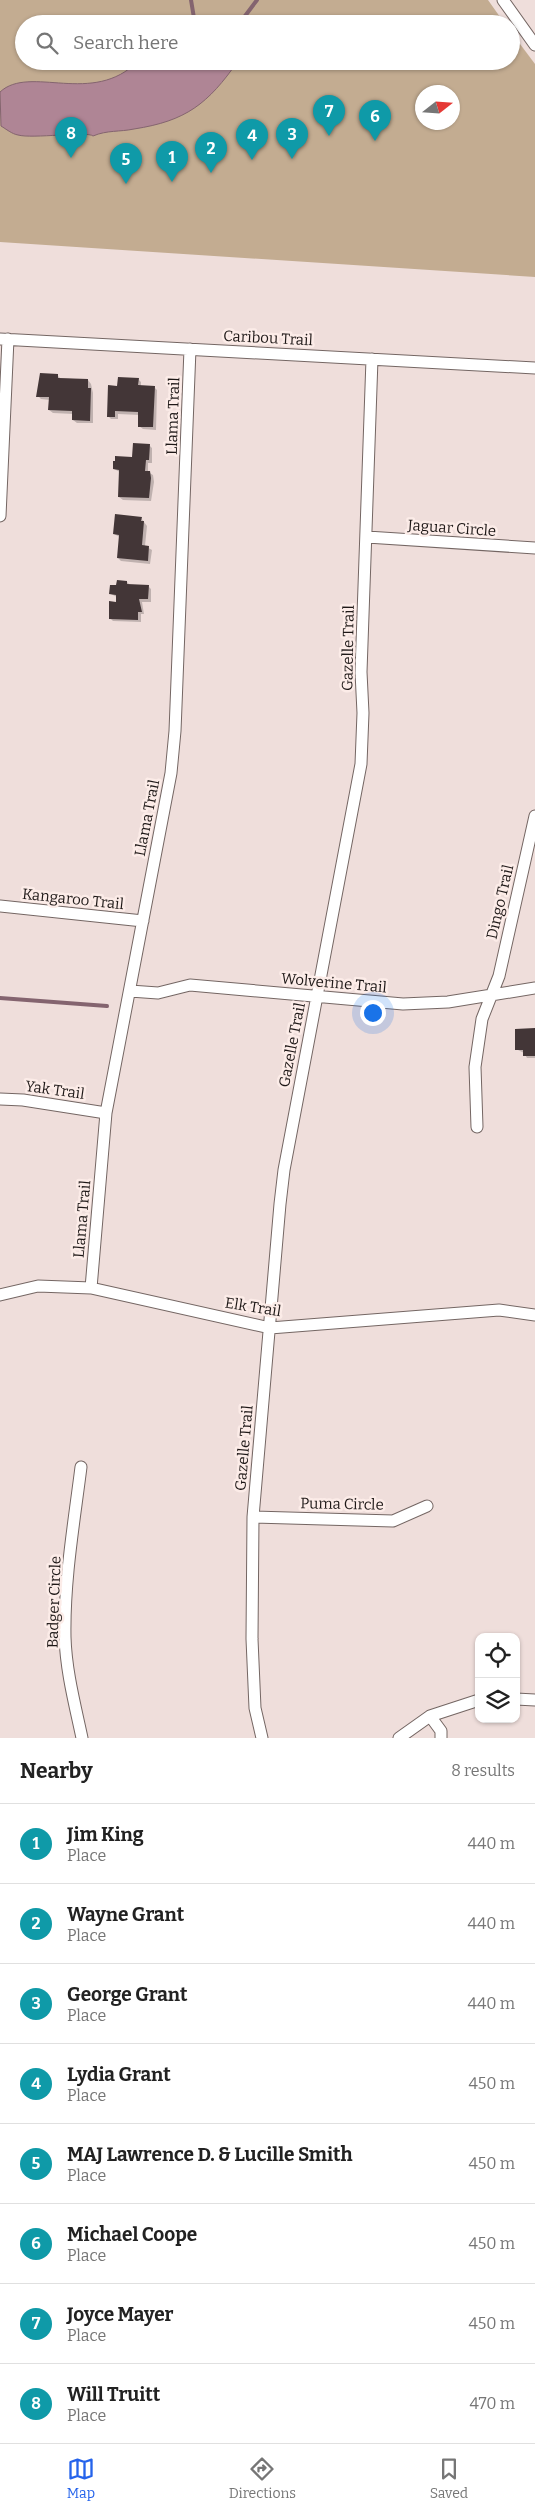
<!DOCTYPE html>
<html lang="en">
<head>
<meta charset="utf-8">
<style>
	body { margin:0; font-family:Bitter,serif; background:#f2f2f2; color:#222 }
	.controls { position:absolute; right:15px; bottom:15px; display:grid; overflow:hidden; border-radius:10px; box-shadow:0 1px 4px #0004 }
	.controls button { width:45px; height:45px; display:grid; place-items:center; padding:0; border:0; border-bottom:1px solid #e0e0e0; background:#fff; color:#222; font:25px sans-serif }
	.compass { position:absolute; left:415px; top:85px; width:45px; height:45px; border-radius:50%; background:#fff; box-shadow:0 1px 4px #0004; rotate:73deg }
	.you { position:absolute; left:372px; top:1012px; width:18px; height:18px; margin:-12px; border:4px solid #fff; border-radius:50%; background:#1a73e8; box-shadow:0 0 0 8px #1a73e833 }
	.badge { display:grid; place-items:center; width:32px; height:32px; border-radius:50%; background:#2563eb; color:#fff; font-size:16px; font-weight:700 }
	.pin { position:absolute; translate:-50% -41px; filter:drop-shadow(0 1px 2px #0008) }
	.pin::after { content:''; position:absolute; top:26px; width:18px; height:15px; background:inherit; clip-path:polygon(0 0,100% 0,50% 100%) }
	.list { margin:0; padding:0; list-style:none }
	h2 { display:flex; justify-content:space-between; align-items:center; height:65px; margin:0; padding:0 20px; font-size:21px }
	h2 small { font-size:16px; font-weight:400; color:#767676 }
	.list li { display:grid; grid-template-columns:32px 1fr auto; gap:15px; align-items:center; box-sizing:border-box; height:80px; padding:0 20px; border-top:1px solid #e0e0e0 }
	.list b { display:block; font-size:19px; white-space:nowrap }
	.list p { margin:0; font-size:16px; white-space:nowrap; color:#767676 }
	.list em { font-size:16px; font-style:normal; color:#767676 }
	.icon { flex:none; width:28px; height:28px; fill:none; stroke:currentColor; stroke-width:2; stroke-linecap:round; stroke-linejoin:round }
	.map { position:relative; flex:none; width:535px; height:1738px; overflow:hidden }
	.search { position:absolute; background:#fff; box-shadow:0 1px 4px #0004; left:15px; right:15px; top:15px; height:55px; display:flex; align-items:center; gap:12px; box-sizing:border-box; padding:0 18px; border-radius:28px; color:#767676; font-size:19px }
	.sheet { height:705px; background:#fff }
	nav { display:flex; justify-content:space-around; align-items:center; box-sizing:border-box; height:70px; border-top:1px solid #e0e0e0; background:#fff; font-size:14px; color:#767676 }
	nav a { display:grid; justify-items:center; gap:2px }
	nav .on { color:#2563eb }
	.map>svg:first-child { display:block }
	.green { fill:#c3ac91; fill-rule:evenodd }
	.water { fill:#af8595; stroke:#84646f }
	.shadow { fill:#0003 }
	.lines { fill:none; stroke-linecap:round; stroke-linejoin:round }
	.stream { stroke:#84646f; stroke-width:4 }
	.building { fill:#433637 }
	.minor-casing { stroke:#746663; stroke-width:13 }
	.minor { stroke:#fff; stroke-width:11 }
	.labels { text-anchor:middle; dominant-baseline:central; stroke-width:5; stroke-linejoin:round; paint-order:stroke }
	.street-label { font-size:15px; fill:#1e1817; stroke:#fcece8 }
</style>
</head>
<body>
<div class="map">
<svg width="535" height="1738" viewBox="0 0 535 1738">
	<rect width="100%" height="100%" fill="#efdedb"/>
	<path class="green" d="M0,0H488L505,24H24V61H511V32L535,64V277L0,242ZM422,92H452V122H422Z"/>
	<path class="water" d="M138,61H238C208,104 186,121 134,129C120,132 107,130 93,136C88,131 32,139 18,135C12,134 6,129 1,126L0,92C30,64 93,107 138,61Z"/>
	<path class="shadow" d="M57,375L60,378L88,380L91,384L93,393V423H77L73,420L74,414L53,413L49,410L50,400L41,399L38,396Z
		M138,379L141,382V387H154L157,390L156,430L143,429L139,426L140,415L118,414V419H111L108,416L118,387Z
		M149,445L152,448V463H148V472L153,475L154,482L151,501L123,500L119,497L120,472L114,469L133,458Z
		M141,518L147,526L145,546L152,550L150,564L121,561L118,558L120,537L114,534Z
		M127,582L130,585L148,586L151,589V602H142L144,614H141V622L113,621L110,618L117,603V597L111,594L118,586Z
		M535,1029V1058H527L524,1053L516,1049Z"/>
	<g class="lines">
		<path class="stream" d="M191,0L195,24
			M239,24L257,0
			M0,998L107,1006"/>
	</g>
	<path class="building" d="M40,373L58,374V378L88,379V388H91L90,421L72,420V411L48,410L49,397H36Z
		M118,377L139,378L138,385L155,386L153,427H138V412L115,411V417H107L108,385L117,386Z
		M133,443L150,444L149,460H146L145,471H150L151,478L149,498L118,497L119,470L113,469V461H115V456L132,457Z
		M115,514L142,517L141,521H144L142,545L149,546L148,561L117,558L119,535L113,534Z
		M117,580L127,581V584L149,585L148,599H139L142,612H138V620L109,619V601L116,602V595L109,594L110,585H116Z
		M535,1028V1056H523V1050H515V1029Z"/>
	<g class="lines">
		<defs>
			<path id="minor" d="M503,0L535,45
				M0,339L535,368
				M0,516L8,339
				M367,537L535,548
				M0,906L143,921
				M130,991L158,993L190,985L403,1004L448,1002L535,988
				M0,1099L23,1100L106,1113
				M477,1127L475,1067L482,1019L499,976L535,816
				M91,1288L106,1113L171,773L175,731L190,349
				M0,1295L38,1286L91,1288L270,1328L499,1310L535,1315
				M81,1467C74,1523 64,1580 65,1637C66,1671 75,1705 82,1738
				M253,1517L393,1521L427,1506
				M516,1699L535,1700
				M430,1716L441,1731V1738
				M262,1738L255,1708L252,1639L253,1517L280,1204L284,1170L361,764L363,713L361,672L372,359
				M399,1738L430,1716L479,1700"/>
		</defs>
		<use href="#minor" class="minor-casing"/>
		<use href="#minor" class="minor"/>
	</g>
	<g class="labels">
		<g class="street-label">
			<text transform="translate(268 338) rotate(3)">Caribou Trail</text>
			<text transform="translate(173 416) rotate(-88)">Llama Trail</text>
			<text transform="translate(452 528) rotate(4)">Jaguar Circle</text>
			<text transform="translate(348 648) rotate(-89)">Gazelle Trail</text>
			<text transform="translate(147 818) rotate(-79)">Llama Trail</text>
			<text transform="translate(73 899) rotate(6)">Kangaroo Trail</text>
			<text transform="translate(500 902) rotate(-77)">Dingo Trail</text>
			<text transform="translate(334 983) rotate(5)">Wolverine Trail</text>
			<text transform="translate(292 1045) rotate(-79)">Gazelle Trail</text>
			<text transform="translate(55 1090) rotate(8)">Yak Trail</text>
			<text transform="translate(82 1219) rotate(-85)">Llama Trail</text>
			<text transform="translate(253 1307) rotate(9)">Elk Trail</text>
			<text transform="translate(244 1448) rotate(-85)">Gazelle Trail</text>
			<text transform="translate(342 1504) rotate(1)">Puma Circle</text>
			<text transform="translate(54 1602) rotate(-88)">Badger Circle</text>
		</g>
	</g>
</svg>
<div class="controls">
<button><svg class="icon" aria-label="locate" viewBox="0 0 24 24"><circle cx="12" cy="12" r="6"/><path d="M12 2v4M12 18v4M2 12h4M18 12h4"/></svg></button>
<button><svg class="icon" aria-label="layers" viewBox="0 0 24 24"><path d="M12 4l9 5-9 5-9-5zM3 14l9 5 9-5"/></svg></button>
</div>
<svg class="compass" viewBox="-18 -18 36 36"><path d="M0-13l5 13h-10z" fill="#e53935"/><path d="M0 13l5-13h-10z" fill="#767676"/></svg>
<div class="you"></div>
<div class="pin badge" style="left:172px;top:182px;background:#0f9aa8">1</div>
<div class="pin badge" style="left:211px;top:173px;background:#0f9aa8">2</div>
<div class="pin badge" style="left:292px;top:159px;background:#0f9aa8">3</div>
<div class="pin badge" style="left:252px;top:160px;background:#0f9aa8">4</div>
<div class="pin badge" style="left:126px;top:184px;background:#0f9aa8">5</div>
<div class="pin badge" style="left:375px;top:141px;background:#0f9aa8">6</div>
<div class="pin badge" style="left:329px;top:136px;background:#0f9aa8">7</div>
<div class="pin badge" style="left:71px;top:158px;background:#0f9aa8">8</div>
<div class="search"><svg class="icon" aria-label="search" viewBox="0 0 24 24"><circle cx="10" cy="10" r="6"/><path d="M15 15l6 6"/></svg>Search here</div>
</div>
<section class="sheet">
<h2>Nearby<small>8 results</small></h2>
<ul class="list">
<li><span class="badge" style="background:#0f9aa8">1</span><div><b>Jim King</b><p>Place</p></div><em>440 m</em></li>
<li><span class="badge" style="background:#0f9aa8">2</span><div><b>Wayne Grant</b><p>Place</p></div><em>440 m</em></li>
<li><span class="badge" style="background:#0f9aa8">3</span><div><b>George Grant</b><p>Place</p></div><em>440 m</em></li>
<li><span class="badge" style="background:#0f9aa8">4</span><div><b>Lydia Grant</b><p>Place</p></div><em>450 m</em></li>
<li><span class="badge" style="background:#0f9aa8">5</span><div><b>MAJ Lawrence D. &amp; Lucille Smith</b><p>Place</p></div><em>450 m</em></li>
<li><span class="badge" style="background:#0f9aa8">6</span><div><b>Michael Coope</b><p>Place</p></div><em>450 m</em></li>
<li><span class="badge" style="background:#0f9aa8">7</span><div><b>Joyce Mayer</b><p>Place</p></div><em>450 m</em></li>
<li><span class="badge" style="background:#0f9aa8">8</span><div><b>Will Truitt</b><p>Place</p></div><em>470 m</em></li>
</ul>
</section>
<nav>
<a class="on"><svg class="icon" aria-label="map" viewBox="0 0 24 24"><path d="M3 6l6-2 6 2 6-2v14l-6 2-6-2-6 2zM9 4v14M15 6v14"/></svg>Map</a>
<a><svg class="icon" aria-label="directions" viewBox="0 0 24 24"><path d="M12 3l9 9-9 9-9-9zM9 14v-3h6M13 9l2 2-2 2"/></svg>Directions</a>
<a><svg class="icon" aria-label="saved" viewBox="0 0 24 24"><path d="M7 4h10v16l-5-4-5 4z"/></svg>Saved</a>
</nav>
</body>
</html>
